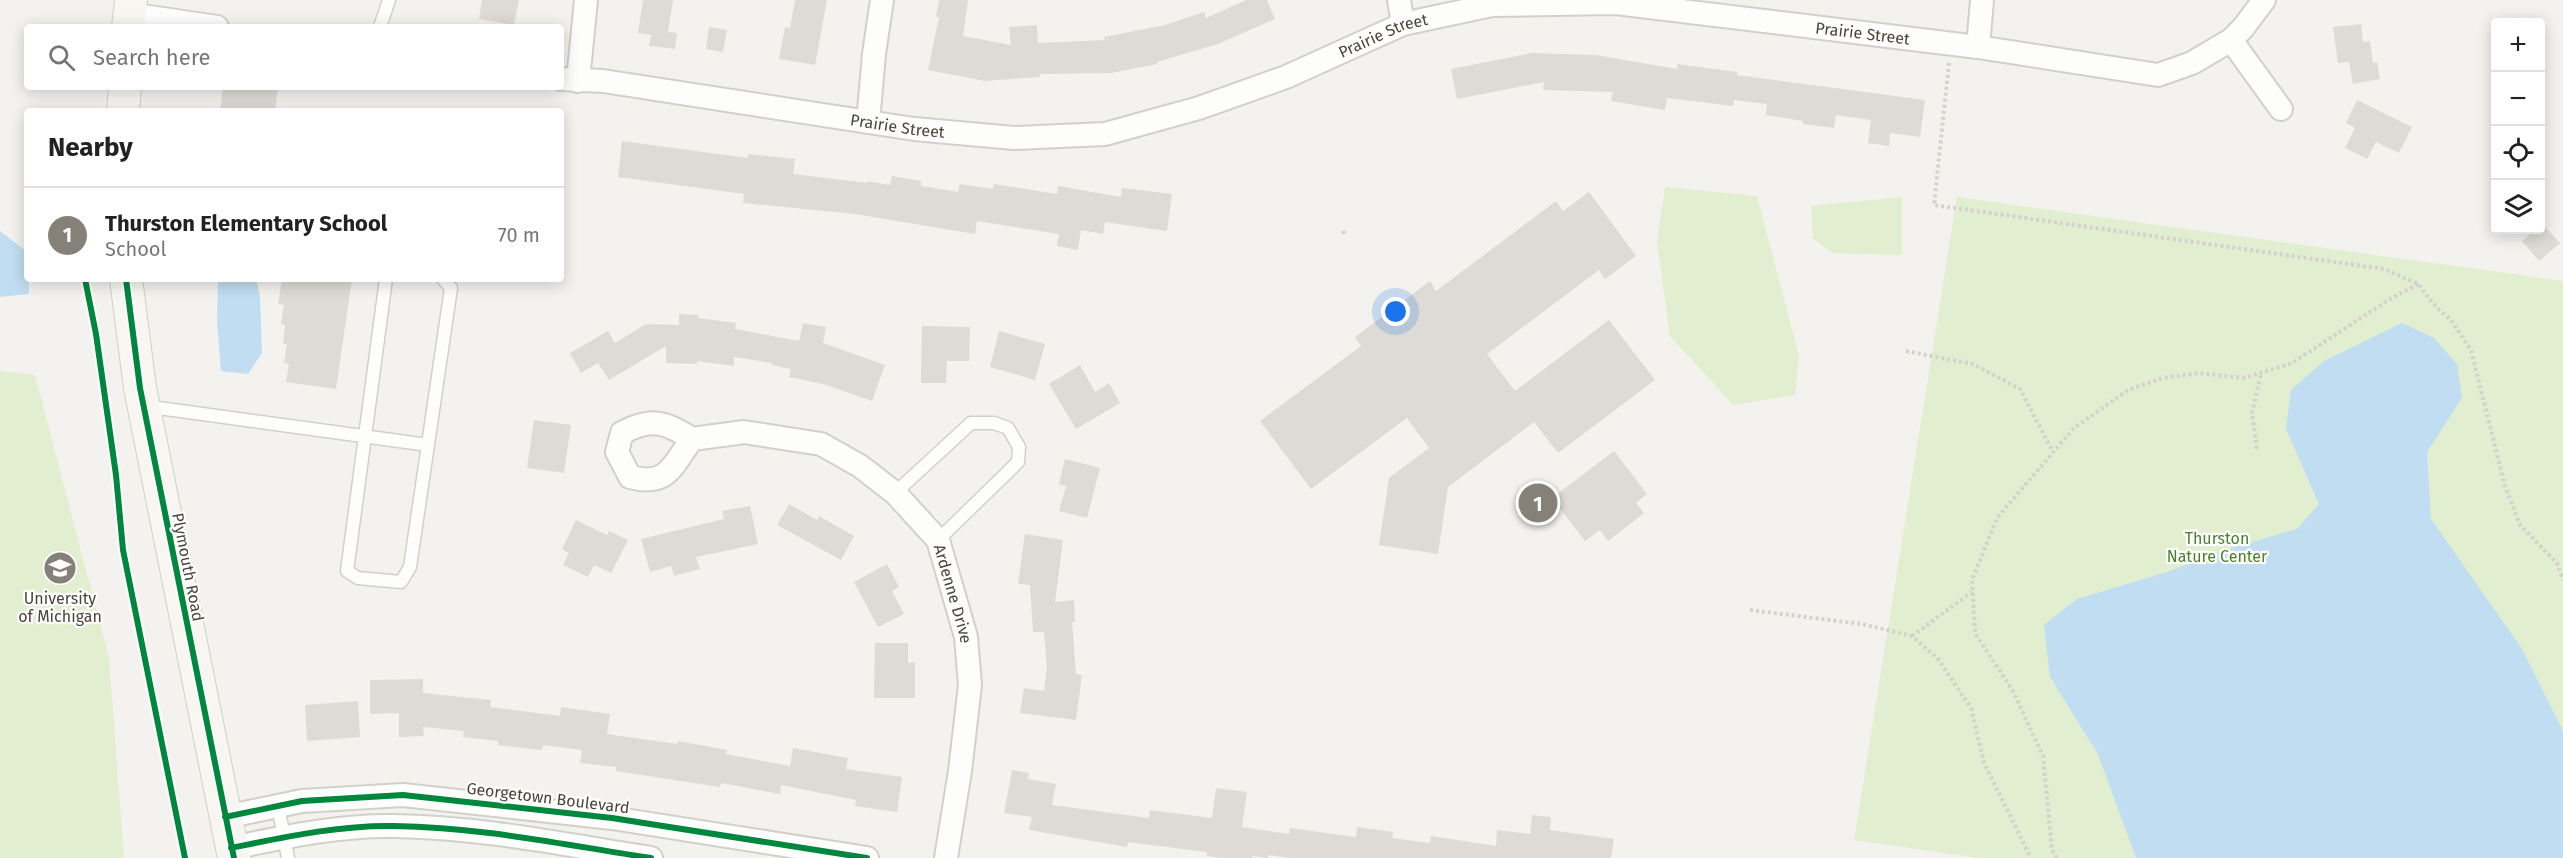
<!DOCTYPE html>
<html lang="en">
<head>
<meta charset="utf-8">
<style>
	body { margin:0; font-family:"Fira Sans",sans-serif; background:#f6f6f6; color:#222 }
	.controls { position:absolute; right:18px; top:18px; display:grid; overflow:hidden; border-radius:6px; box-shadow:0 3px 15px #0003 }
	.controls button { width:54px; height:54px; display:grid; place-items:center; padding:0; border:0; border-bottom:2px solid #e0e0e0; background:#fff; color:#222; font:30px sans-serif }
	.you { position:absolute; left:1396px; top:312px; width:21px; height:21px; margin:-15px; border:4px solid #fff; border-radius:50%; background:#1a73e8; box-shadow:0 0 0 9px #1a73e833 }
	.badge { display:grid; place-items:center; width:39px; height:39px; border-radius:50%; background:#868178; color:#fff; font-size:20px; font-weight:700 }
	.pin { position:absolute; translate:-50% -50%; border:3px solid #fff; box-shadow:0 2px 6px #0006 }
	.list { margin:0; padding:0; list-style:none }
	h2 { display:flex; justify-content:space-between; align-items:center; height:78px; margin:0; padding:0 24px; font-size:26px }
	h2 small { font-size:20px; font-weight:400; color:#767676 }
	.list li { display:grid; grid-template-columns:39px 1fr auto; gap:18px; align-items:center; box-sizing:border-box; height:96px; padding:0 24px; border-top:2px solid #e0e0e0 }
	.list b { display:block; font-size:22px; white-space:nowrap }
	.list p { margin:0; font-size:20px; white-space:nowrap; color:#767676 }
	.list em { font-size:20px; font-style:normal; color:#767676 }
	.icon { flex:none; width:33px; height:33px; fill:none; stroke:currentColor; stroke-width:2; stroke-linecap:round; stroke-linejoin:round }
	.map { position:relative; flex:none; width:2563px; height:858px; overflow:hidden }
	.search { position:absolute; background:#fff; box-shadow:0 3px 15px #0003; left:24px; top:24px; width:540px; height:66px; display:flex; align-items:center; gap:15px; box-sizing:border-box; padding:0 21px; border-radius:6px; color:#767676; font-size:22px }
	.panel { position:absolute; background:#fff; box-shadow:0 3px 15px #0003; left:24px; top:108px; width:540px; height:174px; border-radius:6px }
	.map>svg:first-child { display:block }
	.green { fill:#e1eecf }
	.water { fill:#c0ddf1 }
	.building { fill:#dedbd6 }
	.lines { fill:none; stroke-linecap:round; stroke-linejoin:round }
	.service-casing { stroke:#d2d0cb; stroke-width:15 }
	.minor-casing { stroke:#d2d0cb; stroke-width:26 }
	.secondary-casing { stroke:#d3cfc5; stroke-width:34 }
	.path { stroke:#d3d2cc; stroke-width:4; stroke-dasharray:3 3; stroke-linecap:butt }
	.service { stroke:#fdfdfc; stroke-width:12 }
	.minor { stroke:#fdfdfc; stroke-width:22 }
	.secondary { stroke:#f7f6f1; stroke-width:32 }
	.cycleway-casing { stroke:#fff; stroke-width:10 }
	.cycleway { stroke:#00873e; stroke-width:6 }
	.labels { text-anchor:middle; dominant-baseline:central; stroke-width:4.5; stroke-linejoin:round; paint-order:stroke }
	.street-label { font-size:16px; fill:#4b4439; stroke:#fff }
	.park-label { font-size:16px; fill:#4a7f2a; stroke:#fff }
	.poi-label { font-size:16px; fill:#4b4439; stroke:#fff }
</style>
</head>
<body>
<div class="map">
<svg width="2563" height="858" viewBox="0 0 2563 858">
	<rect width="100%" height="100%" fill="#f4f2ee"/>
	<path class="green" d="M1665,187L1757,196L1799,356L1795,395L1733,405L1670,336L1657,242Z
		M1902,197V255L1832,253L1813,238L1811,206Z
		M1957,197L2563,281V858H1978L1854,840Z
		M0,371L35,375L109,658L124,858H0Z"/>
	<path class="water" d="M0,231L27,252L29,294L0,297Z
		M218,279H256L260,296L262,353L248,374L221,371L217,321Z
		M2402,323L2434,338L2457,364L2462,398L2427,452L2431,519L2522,649L2563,731V858H2136L2098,754L2050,677L2044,625L2077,599L2167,572L2231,548L2297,529L2319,504L2286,429L2291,390L2324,361Z"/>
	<path class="building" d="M482,0H519L514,25L479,19Z
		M643,0H673L668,32L677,33L675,49L649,46L651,35L638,33Z
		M795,0H827L815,65L779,59L785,27L790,28Z
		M939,0H968L963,36L1011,45L1009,27L1037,25L1038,43L1105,40L1104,37L1165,25L1204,12L1206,18L1246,0H1267L1275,19L1218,44L1157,62V64L1111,73L1040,74V77L985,81L928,70L939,17H936Z
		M2361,24L2363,42L2370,41L2373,63L2377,62L2380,79L2353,84L2349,62L2338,63L2333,27Z
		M709,27L727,30L723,52L706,49Z
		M1532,53L1596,55L1677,69V64L1737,72V75L1925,100L1920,137L1890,133L1889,146L1868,143L1871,120L1836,115L1834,128L1803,124V121L1766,115L1767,104L1734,100L1733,106L1667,98L1665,110L1611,101L1613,92L1543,90L1544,82L1457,99L1451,69Z
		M223,87H278L275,111H220Z
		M2357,100L2412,127L2399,153L2376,142L2367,159L2345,148L2355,128L2346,123Z
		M622,141L748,158V154L795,159L793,174L867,183V181L890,185L892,176L921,181V186L958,192L960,184L993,189L994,184L1057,194L1058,186L1121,197L1122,188L1172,194L1167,231L1105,222L1103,234L1081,230L1078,250L1057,246L1059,234L977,221L975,234L855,214L743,203L744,194L618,177Z
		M1589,192L1636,256L1605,279L1599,270L1487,354L1515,391L1609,320L1655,380L1558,453L1534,422L1448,487L1438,554L1379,545L1389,478L1429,448L1407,418L1311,489L1260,421L1361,346L1355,337L1430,281L1436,291L1556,201L1563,211Z
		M2542,223L2560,243L2539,261L2522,241L2535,230H2541Z
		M282,279H352L336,389L286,382L289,364L284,363L287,344H283L285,325L281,324L284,305L278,304Z
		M679,314L699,315L698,318L736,323L735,329L799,341L803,323L826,327L823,343L885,365L872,401L823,384L789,377L791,369L772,365V363L734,357V366L697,361V364L666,363V346L609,380L598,363L581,373L570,353L608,331L615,343L646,324L679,325Z
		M922,326L970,327L969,361H947L946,383H921Z
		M999,331L1045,344L1035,380L990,367Z
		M1080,365L1095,392L1109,383L1120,403L1076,429L1049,384Z
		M534,420L571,425L564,473L527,468Z
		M1614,451L1647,494L1636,503L1644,513L1608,541L1600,530L1585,541L1552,498Z
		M1065,459L1100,468L1087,518L1059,511L1066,486L1059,484Z
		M789,504L817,520L819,516L854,536L841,560L777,525Z
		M750,506L758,544L696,557L700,569L674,576L671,566L650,572L641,539L724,519L722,511Z
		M576,520L607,535L609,531L628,540L611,573L594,565L588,577L563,565L569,553L562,549Z
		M1025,534L1063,540L1055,602L1074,600L1075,622H1072L1076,674L1082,675L1076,720L1020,713L1024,688L1044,691L1047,668L1044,632H1033L1030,585L1018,584Z
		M887,564L899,587L892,591L904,614L878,627L854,582Z
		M875,643H908V663L915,662V698H874Z
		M423,679V693L491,700L490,707L560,716L561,707L610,714L607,734L677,744L678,741L727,750L726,754L790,766L793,748L848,758L846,769L902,777L897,812L855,806L856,800L781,785L780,794L721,783L720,787L616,771V767L580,763L582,750L543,745L542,750L498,745V741L463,737L464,731L423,727L424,736L399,737V713L370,714V680Z
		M358,701L360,737L307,741L305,705Z
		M1012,770L1029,773L1028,779L1056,784L1052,805L1149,818L1150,810L1212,818L1216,788L1247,792L1242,827L1289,834L1290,828L1356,837L1357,827L1393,832L1392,838L1430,843L1431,836L1496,846L1497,830L1530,834L1532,815L1551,817L1550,830L1614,839L1611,858H1291L1268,855V858L1252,856V858H1223L1207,856V852L1128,842L1127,847L1029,830L1032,817L1004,813Z"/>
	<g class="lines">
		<defs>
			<path id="service" d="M380,27L389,0
				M386,279L347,571L358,578L401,582L410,567L451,288L443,279
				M144,406L428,445
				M895,493L971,423H994L1008,428L1019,447L1018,462L938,540
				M278,806L288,858"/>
			<g id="minor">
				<path d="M1399,0L1403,24"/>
				<path d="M129,14L217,27"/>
				<path d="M2231,40L2281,109"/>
				<path d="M1978,47L1982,0"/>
				<path id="s1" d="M561,79L603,81L914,129L1014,138L1105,134L1199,108L1286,77L1403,24L1492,5L1616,3L1978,47L2158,75L2192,63L2231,40L2243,28L2264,0"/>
				<path d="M578,81L586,0"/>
				<path d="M868,122L874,54L882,0"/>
				<path id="s2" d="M692,439C672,466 668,487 630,477L617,452L622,433C651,417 666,422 692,439L744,432L821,444L860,466L895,493L938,540L966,637L970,685L960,771L946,858"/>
				<path d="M225,817L302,801L403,795L612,818L867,858"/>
				<path d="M231,848C285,837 339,825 394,826C480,827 566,845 651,858"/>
			</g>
			<path id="secondary" d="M128,27L131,0
				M123,111L125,87
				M126,279L140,388L234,858"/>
		</defs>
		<use href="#service" class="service-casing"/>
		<use href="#minor" class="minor-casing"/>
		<use href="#secondary" class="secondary-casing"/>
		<path class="path" d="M1949,63L1934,205L2384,269L2418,284L2436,307L2451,320L2471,350L2505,486L2520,525L2557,563L2563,580
			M1343,231L1345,236
			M1906,351L1973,364L2020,389L2052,450
			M2257,449L2252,413L2261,374
			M1750,610L1862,624L1912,636L1938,659L1971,708L1984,763L2031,858
			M1912,636L1972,592
			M2057,858L2052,850L2043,756L2013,691L1975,633L1972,580L1997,518L2074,428L2128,390L2163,378L2199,373L2244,378L2292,363L2390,299L2418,284"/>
		<use href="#service" class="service"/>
		<use href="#minor" class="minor"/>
		<use href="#secondary" class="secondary"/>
		<defs>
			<path id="cycleway" d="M85,279L96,334L116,475L123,550L185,858
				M126,279L140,388L234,858
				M225,817L302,801L403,795L612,818L867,858
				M231,848C285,837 339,825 394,826C480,827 566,845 651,858"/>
		</defs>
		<use href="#cycleway" class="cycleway-casing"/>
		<use href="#cycleway" class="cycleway"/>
	</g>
	<defs>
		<symbol id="university-disc" viewBox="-11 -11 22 22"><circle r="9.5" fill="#868178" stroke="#fff"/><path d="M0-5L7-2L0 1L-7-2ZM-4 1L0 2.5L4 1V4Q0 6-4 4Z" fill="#fff"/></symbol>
	</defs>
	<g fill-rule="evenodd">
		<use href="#university-disc" x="41" y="549" width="38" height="38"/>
	</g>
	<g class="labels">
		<g class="street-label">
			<text stroke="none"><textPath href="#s1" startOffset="1330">Prairie Street</textPath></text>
			<text stroke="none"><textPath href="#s1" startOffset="844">Prairie Street</textPath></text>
			<text stroke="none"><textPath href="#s1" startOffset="340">Prairie Street</textPath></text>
			<text transform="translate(188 567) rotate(79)">Plymouth Road</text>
			<text stroke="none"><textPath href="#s2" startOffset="543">Ardenne Drive</textPath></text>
			<text transform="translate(548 798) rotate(7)">Georgetown Boulevard</text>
		</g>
		<g class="park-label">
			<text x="2217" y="538">Thurston<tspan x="2217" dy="18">Nature Center</tspan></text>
		</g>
		<g class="poi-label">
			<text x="60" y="598">University<tspan x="60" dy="18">of Michigan</tspan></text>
		</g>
	</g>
</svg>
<div class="controls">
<button>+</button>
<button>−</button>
<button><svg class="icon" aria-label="locate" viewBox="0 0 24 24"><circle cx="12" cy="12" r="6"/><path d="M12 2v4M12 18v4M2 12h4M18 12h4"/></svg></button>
<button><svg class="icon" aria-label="layers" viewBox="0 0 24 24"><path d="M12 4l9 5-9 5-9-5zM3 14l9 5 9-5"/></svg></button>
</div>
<div class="you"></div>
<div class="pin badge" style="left:1538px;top:503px">1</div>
<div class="search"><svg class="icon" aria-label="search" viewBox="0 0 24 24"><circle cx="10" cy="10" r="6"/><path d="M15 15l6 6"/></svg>Search here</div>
<section class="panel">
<h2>Nearby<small></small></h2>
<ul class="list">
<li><span class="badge">1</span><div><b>Thurston Elementary School</b><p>School</p></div><em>70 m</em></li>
</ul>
</section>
</div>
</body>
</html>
